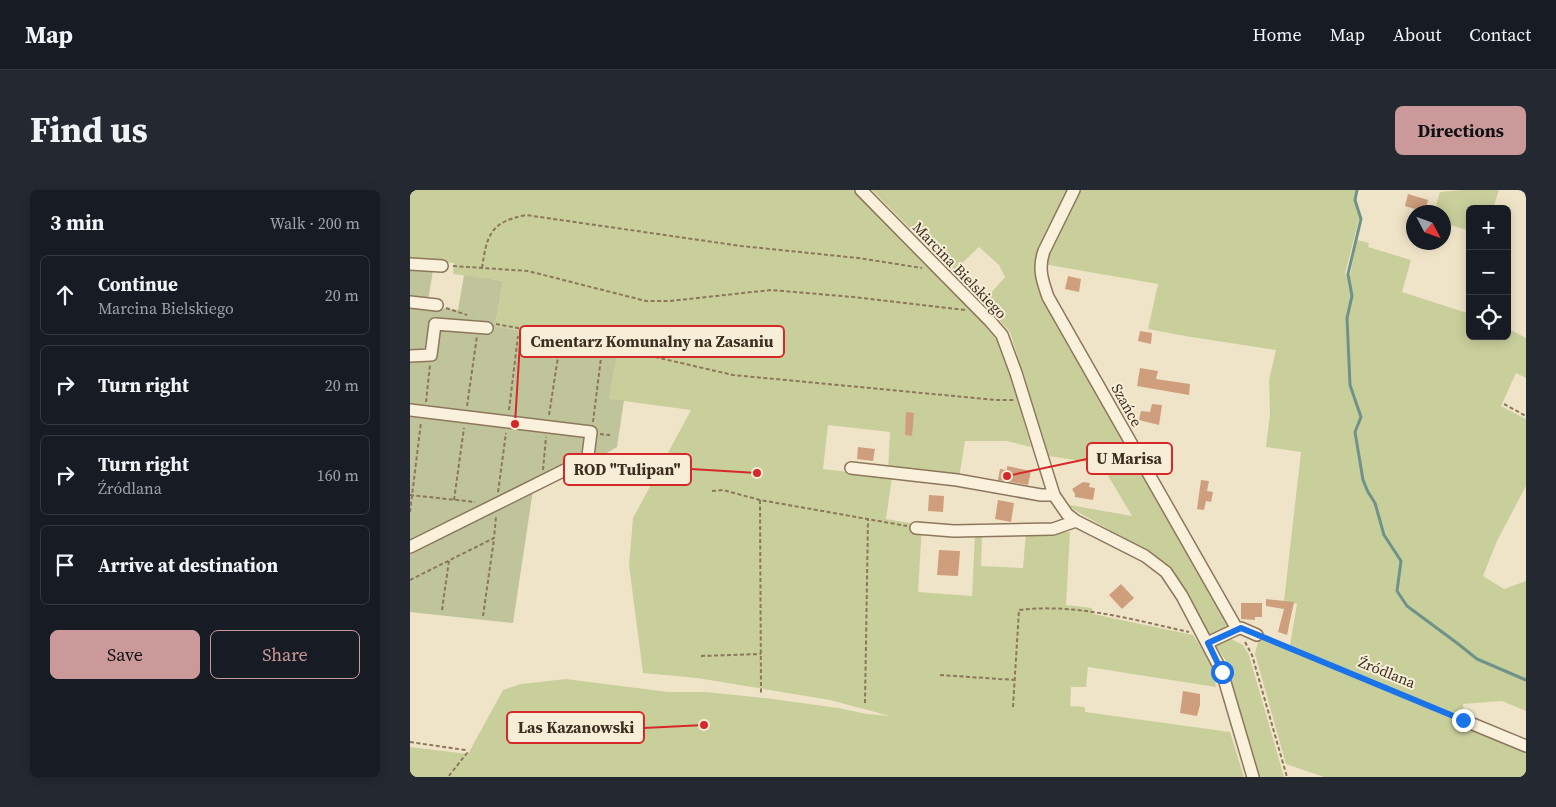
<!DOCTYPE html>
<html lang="en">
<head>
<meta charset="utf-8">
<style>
	body { margin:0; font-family:"Source Serif 4",serif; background:#242831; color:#f1f3f6 }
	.controls { position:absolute; right:15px; top:15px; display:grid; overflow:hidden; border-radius:8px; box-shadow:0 2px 12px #0003 }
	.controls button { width:45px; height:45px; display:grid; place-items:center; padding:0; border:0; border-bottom:1px solid #363941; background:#171b24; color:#f1f3f6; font:25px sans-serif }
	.compass { position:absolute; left:996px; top:15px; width:45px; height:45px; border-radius:50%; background:#171b24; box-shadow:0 2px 12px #0003; rotate:131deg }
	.stop { position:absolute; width:15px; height:15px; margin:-11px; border:4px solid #1a73e8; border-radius:50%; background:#fff }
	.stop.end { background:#1a73e8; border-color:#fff; box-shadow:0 1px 5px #0008 }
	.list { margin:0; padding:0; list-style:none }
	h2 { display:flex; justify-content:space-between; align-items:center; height:65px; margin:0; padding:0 20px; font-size:21px }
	h2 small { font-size:16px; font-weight:400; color:#9ea1a6 }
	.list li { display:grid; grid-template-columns:32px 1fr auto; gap:15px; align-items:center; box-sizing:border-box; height:80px; margin:0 10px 10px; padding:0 10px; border:1px solid #363941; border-radius:8px }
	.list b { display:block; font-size:19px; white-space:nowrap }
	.list p { margin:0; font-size:16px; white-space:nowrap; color:#9ea1a6 }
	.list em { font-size:16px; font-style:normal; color:#9ea1a6 }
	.actions { display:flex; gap:10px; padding:15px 20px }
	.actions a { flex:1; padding:11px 0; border:1px solid #cc999b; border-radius:8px; text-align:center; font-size:18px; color:#cc999b }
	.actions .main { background:#cc999b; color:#111 }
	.icon { flex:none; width:28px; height:28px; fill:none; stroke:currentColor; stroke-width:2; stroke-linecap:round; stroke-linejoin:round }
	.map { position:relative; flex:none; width:1116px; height:587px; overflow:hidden; border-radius:8px }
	header { display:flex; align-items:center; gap:30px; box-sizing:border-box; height:70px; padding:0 25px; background:#171b24; border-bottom:1px solid #363941 }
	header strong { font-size:24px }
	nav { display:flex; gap:28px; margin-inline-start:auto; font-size:18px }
	.intro { display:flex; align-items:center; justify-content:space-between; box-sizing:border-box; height:120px; padding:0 30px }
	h1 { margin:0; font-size:35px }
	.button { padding:12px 22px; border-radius:8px; background:#cc999b; color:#111; font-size:18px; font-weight:700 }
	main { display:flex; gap:30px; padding:0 30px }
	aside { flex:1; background:#171b24; border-radius:8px; box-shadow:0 2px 12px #0003 }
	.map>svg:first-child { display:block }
	.green { fill:#c9cf9b }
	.cemetery { fill:#bfc49a }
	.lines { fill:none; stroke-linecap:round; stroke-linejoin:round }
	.stream { stroke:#6f938a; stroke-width:3 }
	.building { fill:#cf9f7d }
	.minor-casing { stroke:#8d765c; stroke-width:14 }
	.path { stroke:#8d765c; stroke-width:2; stroke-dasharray:4 2.5; stroke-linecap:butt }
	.minor { stroke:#faf1dc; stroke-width:11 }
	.route { stroke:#1a73e8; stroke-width:6 }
	.labels { text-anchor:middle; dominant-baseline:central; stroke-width:4; stroke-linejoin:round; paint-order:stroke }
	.street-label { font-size:15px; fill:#3d2e20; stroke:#f7eed8 }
	.leader { fill:none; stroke:#d62828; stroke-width:2 }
	.callout-dot { fill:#d62828; stroke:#f7eed8; stroke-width:2 }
	.callout { fill:#f7eed8; stroke:#d62828; stroke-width:2 }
	.callout-label { font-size:16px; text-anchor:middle; font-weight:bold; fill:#3d2e20 }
</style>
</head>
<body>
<header>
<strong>Map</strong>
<nav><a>Home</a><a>Map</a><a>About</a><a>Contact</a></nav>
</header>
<div class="intro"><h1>Find us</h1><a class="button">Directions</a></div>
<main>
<aside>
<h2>3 min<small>Walk · 200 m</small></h2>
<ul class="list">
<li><svg class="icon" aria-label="ahead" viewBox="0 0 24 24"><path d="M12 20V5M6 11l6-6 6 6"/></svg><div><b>Continue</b><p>Marcina Bielskiego</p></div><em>20 m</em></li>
<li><svg class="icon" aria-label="right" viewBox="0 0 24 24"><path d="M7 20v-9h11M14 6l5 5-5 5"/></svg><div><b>Turn right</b></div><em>20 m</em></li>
<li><svg class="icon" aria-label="right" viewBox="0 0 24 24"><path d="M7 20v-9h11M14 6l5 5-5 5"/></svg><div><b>Turn right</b><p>Źródlana</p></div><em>160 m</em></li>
<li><svg class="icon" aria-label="arrive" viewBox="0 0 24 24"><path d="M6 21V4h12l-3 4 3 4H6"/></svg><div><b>Arrive at destination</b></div></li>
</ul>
<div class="actions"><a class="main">Save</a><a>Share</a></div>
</aside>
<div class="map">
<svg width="1116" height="587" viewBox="0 0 1116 587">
	<rect width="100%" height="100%" fill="#f0e4c8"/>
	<path class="green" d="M0,0H445L547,101L592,157L621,257L597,251H555L549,288L478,280L480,242L418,235L413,279L482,287L476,329L512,335L508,402L562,406L565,344H576L572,348L571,376L613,378L616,343L660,342L656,415L682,418L683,424L783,445L801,473L806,497L678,477L676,497H661L660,516L675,517V522L820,542L834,587H0V557L58,564L93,500L111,494L156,489L258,502H296L355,508L428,518L457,524L480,526L420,510L287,488L233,483L219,375L223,328L281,220L199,209L208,160L85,136L93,91L43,84L44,73L0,69Z
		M462,0H659L626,69L625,81L629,102L820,434L800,446L756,374L740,363L654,314L722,326L691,274L639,266L600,142L573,112L595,87L589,75L569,57L543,82Z
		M668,0H945L949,29L935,84L940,86L947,50L959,53L958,57L1001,70L992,102L1060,124V146H1097V138L1116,148V188L1106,183L1091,216L1116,229V296L1087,351L1073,386L1094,399L1116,391V521L1092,511L1053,514L1054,528L880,455L887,414L874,411L891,262L856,257L860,224L859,190L866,160L775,146L738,139L748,94L633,74Z
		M1051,0H1089L1083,19H1060V41L1034,33V22H1024L1030,2Z
		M819,448L833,455L839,465L874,587H848L816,471L806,456Z
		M849,448L1116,558V587H914L876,574L845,464Z"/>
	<path class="cemetery" d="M0,78L23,80L17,117L48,120L54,85L93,91L85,136L208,160L199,209L214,210L207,257L164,282L123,300L103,433L0,422Z"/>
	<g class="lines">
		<path class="stream" d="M947,0L945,10L951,29L938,84L942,106L937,128L940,195L951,227L945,242L953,290L958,302L965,313L974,345L991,371L987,401L997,416L1047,453L1067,469L1116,490"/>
	</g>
	<path class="building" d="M998,4L1018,10L1015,22L995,16Z
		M658,86L671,89L669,102L655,99Z
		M730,141L742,143L741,154L728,151Z
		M730,178L748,181L746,189L780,194L779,205L727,196Z
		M742,214L752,215L749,235L729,230L731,221L740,222Z
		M496,222L504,223L502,246L495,245Z
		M448,257L465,259L463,271L447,269Z
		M597,276L621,281L618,295L588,290L590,279L597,280Z
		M791,290L799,291L797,301L803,302L801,312L796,311L794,320L787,319Z
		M673,292L680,293L679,297L685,298L683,310L665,307V304L662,299Z
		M519,305L534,306L533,322L518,321Z
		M588,310L604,313L601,332L585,329Z
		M529,360L550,361L548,386L527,385Z
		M711,394L724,408L712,419L699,405Z
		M856,409L884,412L877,445L868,442L874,419L856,416Z
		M831,413H852V427H845V430L831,429Z
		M773,501L790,504V515L787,526L770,523Z"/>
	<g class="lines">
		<defs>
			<path id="minor" d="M451,0L580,131L592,145L606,183L644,305L657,324L666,331L735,366L756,382L772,406L812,482L843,587
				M664,0L634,61C628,78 632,90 638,107L827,439
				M0,74L32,76
				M0,112L27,115
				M0,166L21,165L25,134L77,138
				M0,220L181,242L178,266L173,271L0,357
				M441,278L547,290L631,305H644
				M506,338L544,341L643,339L666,331
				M827,439L831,438L847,445
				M797,453L827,439
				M1053,530L1116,556"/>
		</defs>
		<use href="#minor" class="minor-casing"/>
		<path class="path" d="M43,76L118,81L236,111H260L361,100L443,107L555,120
			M72,78C77,45 80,32 116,25L331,56L448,68L512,78
			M36,118L57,125
			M86,134L210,157L245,167L323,185L586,210H604
			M16,212L20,175
			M1094,214L1116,226
			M57,216L67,146
			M99,220L108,146
			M139,225L150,154
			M183,232L192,160
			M190,244L200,245
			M133,280L136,247
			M302,301L313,300L350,310L497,336
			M88,302L96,243
			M0,305L65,312
			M44,310L54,238
			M350,310L351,504
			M0,322L11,232
			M0,390L84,348L86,327
			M32,420L39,371
			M73,426L84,349
			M857,448L1044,526
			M835,452L842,465L877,587
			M291,466L351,464
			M530,485L605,490
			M455,513L458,329
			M603,517L609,420C666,413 724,430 779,442
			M0,552L55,560L57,563L38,587"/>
		<use href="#minor" class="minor"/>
	</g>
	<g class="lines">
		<path class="route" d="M812,482L798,453L831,438L1053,530"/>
	</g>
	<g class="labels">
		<g class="street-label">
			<text transform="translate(550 80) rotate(46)">Marcina Bielskiego</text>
			<text transform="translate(717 215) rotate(61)">Szańce</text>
			<text transform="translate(977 482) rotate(22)">Źródlana</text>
		</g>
	</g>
	<path class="leader" d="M105 234L110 152M597 286L677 269M347 283L281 279M294 535L234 538"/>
	<g class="callout-dot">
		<circle cx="105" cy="234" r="5"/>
		<circle cx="597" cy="286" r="5"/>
		<circle cx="347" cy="283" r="5"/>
		<circle cx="294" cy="535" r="5"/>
	</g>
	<g class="callout">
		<rect x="110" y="136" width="264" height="31" rx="5"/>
		<rect x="677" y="253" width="85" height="31" rx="5"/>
		<rect x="154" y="264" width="127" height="31" rx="5"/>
		<rect x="97" y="522" width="137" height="31" rx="5"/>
	</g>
	<g class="callout-label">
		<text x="242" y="157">Cmentarz Komunalny na Zasaniu</text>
		<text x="719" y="274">U Marisa</text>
		<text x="217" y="285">ROD "Tulipan"</text>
		<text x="166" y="543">Las Kazanowski</text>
	</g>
</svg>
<div class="controls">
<button>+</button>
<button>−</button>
<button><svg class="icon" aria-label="locate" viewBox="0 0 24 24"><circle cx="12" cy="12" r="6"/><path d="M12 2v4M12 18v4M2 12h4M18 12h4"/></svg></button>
</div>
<svg class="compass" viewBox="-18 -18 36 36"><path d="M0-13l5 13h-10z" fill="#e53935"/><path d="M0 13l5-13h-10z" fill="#9ea1a6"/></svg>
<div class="stop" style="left:812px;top:482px"></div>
<div class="stop end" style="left:1053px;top:530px"></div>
</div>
</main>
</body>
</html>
